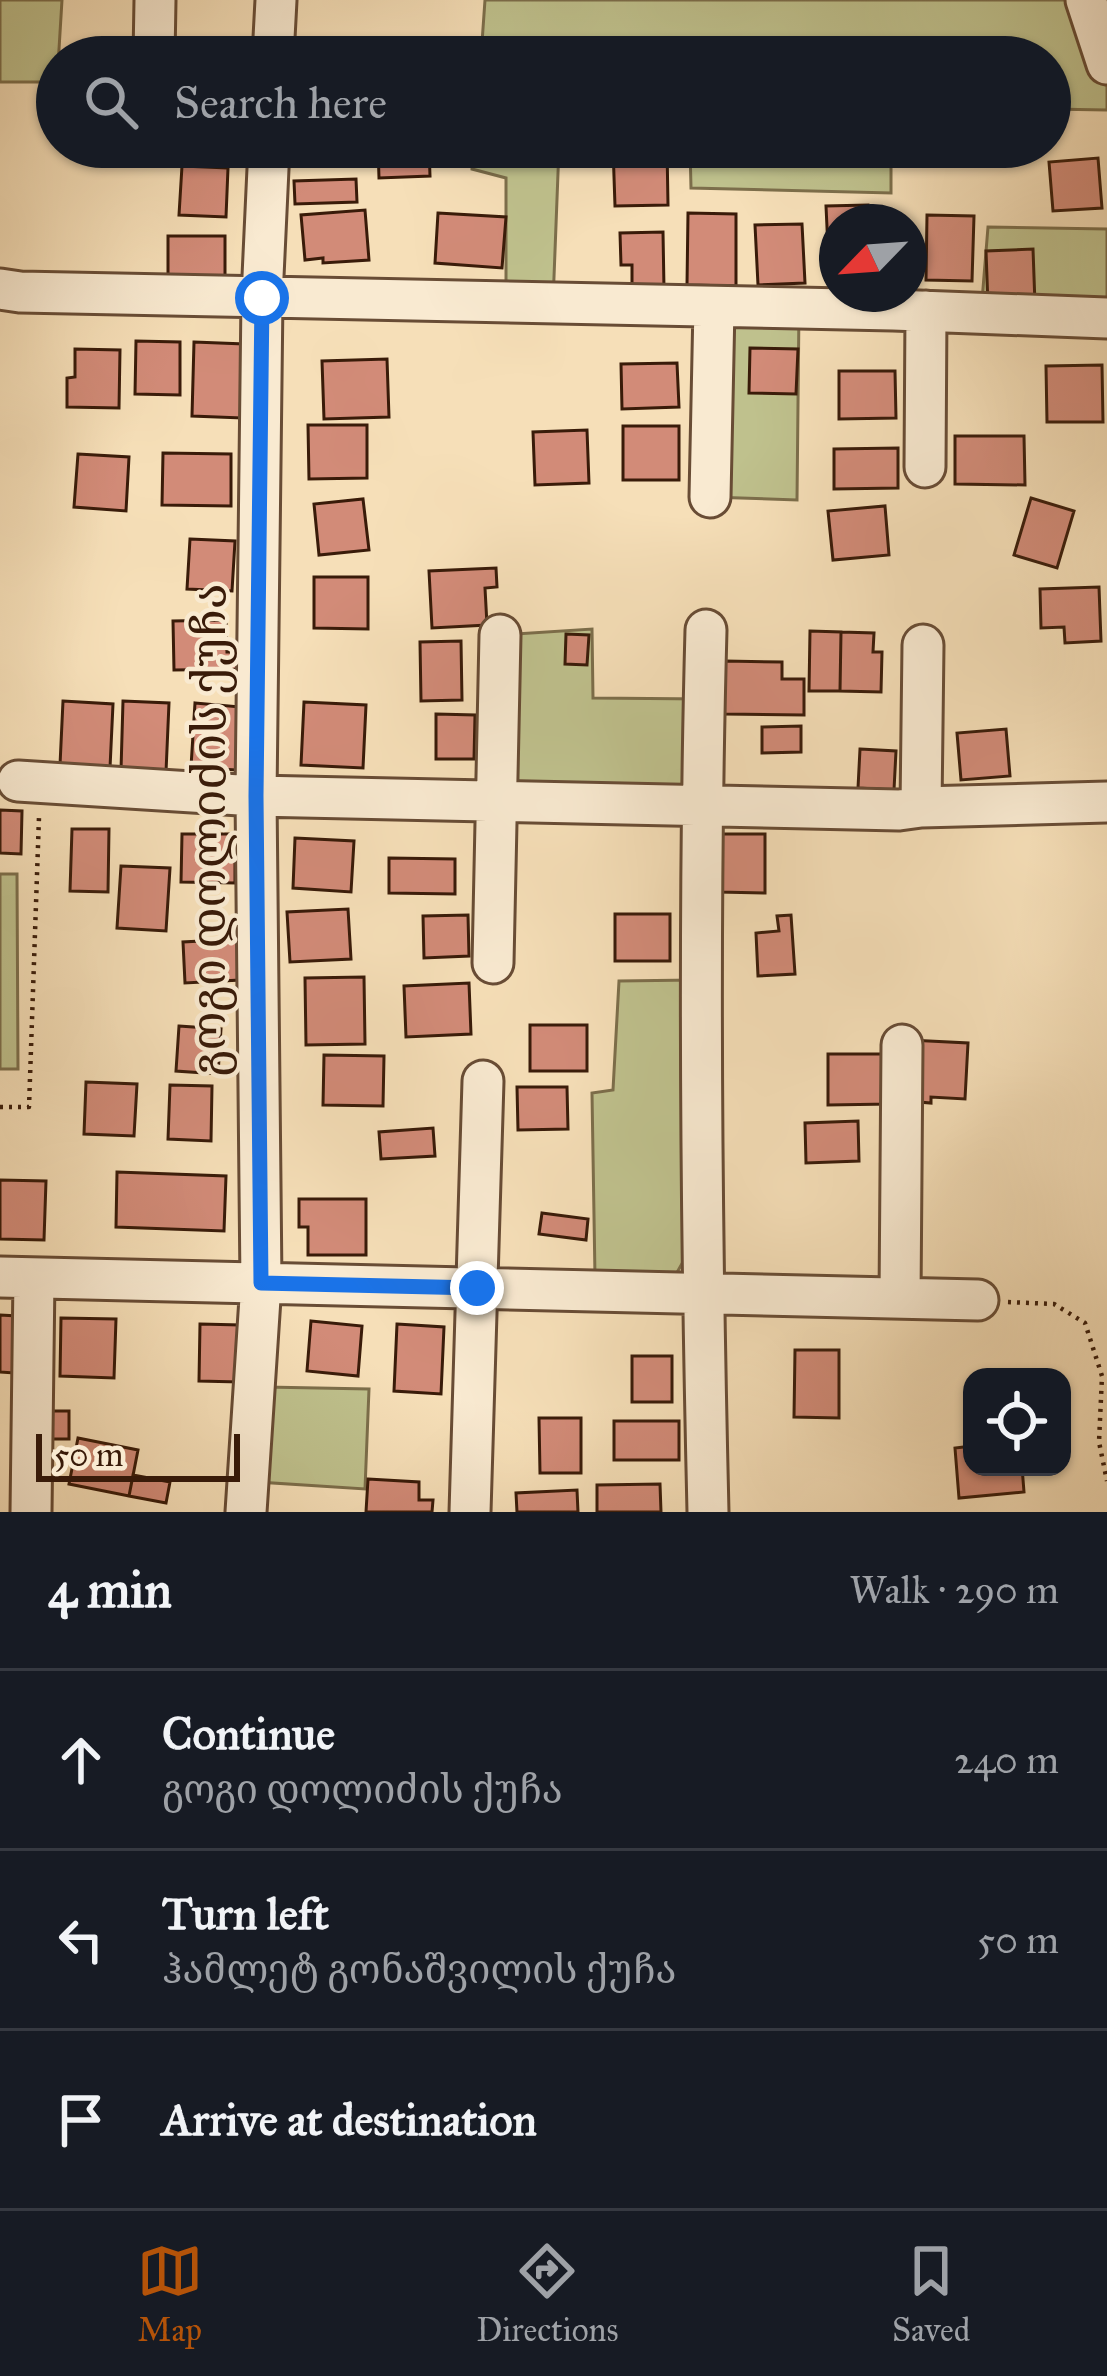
<!DOCTYPE html>
<html lang="en">
<head>
<meta charset="utf-8">
<style>
	body { margin:0; font-family:"IM FELL Great Primer","Noto Serif Georgian",serif; background:#20242c; color:#f1f3f6 }
	.controls { position:absolute; right:36px; bottom:36px; display:grid; overflow:hidden; border-radius:24px; box-shadow:0 3px 9px #0004 }
	.controls button { width:108px; height:108px; display:grid; place-items:center; padding:0; border:0; border-bottom:3px solid #363941; background:#171b24; color:#f1f3f6; font:60px sans-serif }
	.compass { position:absolute; left:819px; top:204px; width:108px; height:108px; border-radius:50%; background:#171b24; box-shadow:0 3px 9px #0004; rotate:245deg }
	.scale { position:absolute; left:36px; bottom:30px; width:204px; box-sizing:border-box; padding-left:12px; border:6px solid #391b09; border-top:0; font-size:33px; line-height:42px; white-space:nowrap; color:#391b09; -webkit-text-stroke:9px #f9ead1; paint-order:stroke }
	.stop { position:absolute; width:36px; height:36px; margin:-27px; border:9px solid #1a73e8; border-radius:50%; background:#fff }
	.stop.end { background:#1a73e8; border-color:#fff; box-shadow:0 3px 12px #0008 }
	.list { margin:0; padding:0; list-style:none }
	h2 { display:flex; justify-content:space-between; align-items:center; height:156px; margin:0; padding:0 48px; font-size:51px }
	h2 small { font-size:39px; font-weight:400; color:#9ea1a6 }
	.list li { display:grid; grid-template-columns:78px 1fr auto; gap:36px; align-items:center; box-sizing:border-box; height:180px; padding:0 48px; border-top:3px solid #363941 }
	.list b { display:block; font-size:45px; white-space:nowrap }
	.list p { margin:0; font-size:39px; white-space:nowrap; color:#9ea1a6 }
	.list em { font-size:39px; font-style:normal; color:#9ea1a6 }
	.icon { flex:none; width:66px; height:66px; fill:none; stroke:currentColor; stroke-width:2; stroke-linecap:round; stroke-linejoin:round }
	.map { position:relative; flex:none; width:1107px; height:1512px; overflow:hidden }
	.search { position:absolute; background:#171b24; box-shadow:0 3px 9px #0004; left:36px; right:36px; top:36px; height:132px; display:flex; align-items:center; gap:30px; box-sizing:border-box; padding:0 42px; border-radius:66px; color:#9ea1a6; font-size:45px }
	.sheet { height:696px; background:#171b24 }
	nav { display:flex; justify-content:space-around; align-items:center; box-sizing:border-box; height:168px; border-top:3px solid #363941; background:#171b24; font-size:33px; color:#9ea1a6 }
	nav a { display:grid; justify-items:center; gap:6px }
	nav .on { color:#b45309 }
	.map>svg:first-child { display:block }
	.green { fill:#bfc18d; stroke:#7c6e4b; stroke-width:3 }
	.building { fill:#d28b78; stroke:#391b09; stroke-width:3 }
	.lines { fill:none; stroke-linecap:round; stroke-linejoin:round }
	.minor-casing { stroke:#684c35; stroke-width:45 }
	.path { stroke:#391b09; stroke-width:4.5; stroke-dasharray:3 6; stroke-linecap:butt }
	.minor { stroke:#f9ead1; stroke-width:39 }
	.route { stroke:#1a73e8; stroke-width:15 }
	.labels { text-anchor:middle; dominant-baseline:central; stroke-width:9; stroke-linejoin:round; paint-order:stroke }
	.street-label { font-size:48px; fill:#391b09; stroke:#f9ead1 }
</style>
</head>
<body>
<div class="map">
<svg width="1107" height="1512" viewBox="0 0 1107 1512">
	<rect width="100%" height="100%" fill="#f6dfb8"/>
	<filter id="stains"><feTurbulence type="fractalNoise" baseFrequency=".00167" numOctaves="4"/><feColorMatrix values="0 0 0 0 .2 0 0 0 0 .09 0 0 0 0 .02 0 0 0 .5 -.17"/></filter>
	<radialGradient id="worn" r=".72"><stop offset=".6" stop-color="#630" stop-opacity="0"/><stop offset="1" stop-color="#630" stop-opacity=".3"/></radialGradient>
	<path class="green" d="M0,0H62L57,82H0Z
		M485,0H1086L1107,64V110L1050,109V57H687L686,49H564L563,57H481Z
		M473,147H559L553,303H506V178L472,169Z
		M690,147H891V193L691,188Z
		M988,227L1107,229V318L981,313Z
		M714,307L799,308L797,500L710,497Z
		M592,629L593,698L704,699V806L497,800L500,635Z
		M0,874H17L18,1069H0Z
		M693,980L688,1253L675,1276L595,1277L592,1093L613,1090L619,981Z
		M265,1387L369,1389L365,1489L258,1482Z"/>
	<path class="building" d="M161,147H194L193,158L160,156Z
		M378,147H429L430,176L379,178Z
		M613,147H667L668,205L615,206Z
		M1098,158L1102,208L1053,211L1049,162Z
		M182,166L228,168L226,217L179,215Z
		M356,179L357,202L295,204L294,181Z
		M868,205L869,222H837V269L829,270L826,206Z
		M365,210L369,260L323,263V258L305,260L301,215Z
		M438,213L506,217L502,268L435,263Z
		M688,213L736,214V286L687,285Z
		M927,215L974,216L972,281L926,280Z
		M802,224L805,283L758,285L755,225Z
		M663,232L664,289L632,290V265H621L620,233Z
		M168,236H225V286H168Z
		M1033,249L1035,304L988,305L986,251Z
		M136,341L180,342V395L135,394Z
		M194,342L244,344L242,418L192,416Z
		M750,348L798,349L796,394L749,393Z
		M75,349L120,350L119,408L67,407V378L75,377Z
		M387,359L389,417L324,419L322,361Z
		M677,363L679,407L622,409L621,364Z
		M1102,365L1103,422H1047L1046,366Z
		M839,371H895L896,418L839,419Z
		M308,425H367V478L309,479Z
		M623,426H679V480H623Z
		M587,430L589,483L535,485L533,432Z
		M955,436H1024L1025,485L955,484Z
		M898,448V488L834,489V449Z
		M163,453L231,454V506L162,505Z
		M78,454L129,457L126,511L74,507Z
		M1031,498L1074,511L1057,568L1014,555Z
		M363,499L369,550L319,555L314,504Z
		M885,506L889,555L833,560L828,511Z
		M190,539L235,541L232,591L187,589Z
		M496,568L497,587L485,588L487,625L432,628L429,571Z
		M314,577H368V629L314,628Z
		M1099,587L1101,641L1065,643L1064,627L1041,628L1040,589Z
		M226,620L227,652H248L249,669L174,670L173,621Z
		M810,631L841,632L840,691H809Z
		M841,632L874,633L873,652H882L881,692L840,691Z
		M566,634L589,635L587,665L565,664Z
		M461,641L462,700L421,701L420,642Z
		M725,661L782,662V679H804V715L724,714Z
		M63,701L113,704L110,768L60,765Z
		M123,701L169,703L166,772L121,770Z
		M304,702L366,705L363,768L301,765Z
		M195,703L241,707L236,770L191,767Z
		M436,714L475,715L474,759H436Z
		M801,726V752L762,753V727Z
		M1006,729L1010,776L961,780L957,733Z
		M860,749L896,751L894,790L858,788Z
		M0,810L22,811L21,854L0,853Z
		M72,829H109L108,892L70,891Z
		M182,834H235V883L181,882Z
		M719,834H765V893L719,892Z
		M295,838L354,841L351,892L293,888Z
		M389,858L455,859V894L389,893Z
		M121,866L170,868L166,931L117,928Z
		M348,909L351,959L290,962L287,912Z
		M615,914H670V961H615Z
		M468,915L469,956L424,958L423,916Z
		M791,915L795,974L758,976L756,933L779,931L777,916Z
		M238,939L240,980L185,983L183,942Z
		M364,977L365,1044L306,1045L305,978Z
		M469,983L471,1034L406,1037L404,986Z
		M530,1025H587V1071H530Z
		M179,1026L221,1029L218,1074L176,1071Z
		M909,1040L968,1043L965,1099L931,1097V1103L907,1101Z
		M828,1054H890V1104L828,1105Z
		M324,1055L384,1056L383,1106L323,1105Z
		M86,1082L137,1084L134,1136L84,1134Z
		M170,1085L212,1086L211,1141L168,1139Z
		M517,1087H567L568,1129L518,1130Z
		M858,1121L859,1161L806,1163L805,1123Z
		M433,1128L435,1156L381,1159L379,1132Z
		M117,1172L226,1176L224,1231L116,1227Z
		M0,1180L46,1181L44,1240L0,1239Z
		M299,1199H366V1255H308V1227H299Z
		M542,1213L588,1219L586,1240L539,1234Z
		M0,1315L17,1316L14,1373L0,1372Z
		M61,1318L116,1319L114,1378L60,1376Z
		M311,1321L362,1326L358,1376L307,1371Z
		M200,1324L240,1325L239,1382L199,1381Z
		M397,1324L444,1327L441,1394L394,1391Z
		M795,1350H839V1418L794,1417Z
		M632,1356H672V1402H632Z
		M42,1411H69V1439H42Z
		M539,1418H581V1473H540Z
		M614,1421H679V1460H614Z
		M78,1438L138,1450L129,1496L69,1484Z
		M972,1446V1467H1022L1024,1492L959,1498L955,1448Z
		M133,1475L170,1482L166,1503L129,1496Z
		M368,1479L419,1482V1500H433L432,1512H366Z
		M660,1484L661,1512H597V1485Z
		M577,1490L578,1512H517L516,1493Z"/>
	<g class="lines">
		<defs>
			<path id="minor" d="M1086,0L1107,64
				M154,57L155,0
				M273,57L276,0
				M0,289L20,292L893,310L1107,318
				M925,467L926,311
				M710,497L714,307
				M706,630C698,924 701,1218 708,1512
				M18,781L256,796L899,810L921,807L1107,802
				M921,807L923,645
				M493,963L500,635
				M0,1277L978,1300
				M900,1298L902,1045
				M31,1512L34,1278
				M246,1512L261,1283L256,796L262,298L269,147
				M470,1512L483,1081"/>
		</defs>
		<use href="#minor" class="minor-casing"/>
		<path class="path" d="M0,1107H29L39,817
			M1008,1302L1054,1304L1085,1323L1102,1376L1099,1442L1107,1481"/>
		<use href="#minor" class="minor"/>
	</g>
	<g class="lines">
		<path class="route" d="M262,298L256,796L261,1283L477,1288"/>
	</g>
	<g class="labels">
		<g class="street-label">
			<text transform="translate(208 830) rotate(-90)">გოგი დოლიძის ქუჩა</text>
		</g>
	</g>
	<rect width="100%" height="100%" filter="url(#stains)"/>
	<rect width="100%" height="100%" fill="url(#worn)"/>
</svg>
<div class="controls">
<button><svg class="icon" aria-label="locate" viewBox="0 0 24 24"><circle cx="12" cy="12" r="6"/><path d="M12 2v4M12 18v4M2 12h4M18 12h4"/></svg></button>
</div>
<svg class="compass" viewBox="-18 -18 36 36"><path d="M0-13l5 13h-10z" fill="#e53935"/><path d="M0 13l5-13h-10z" fill="#9ea1a6"/></svg>
<div class="scale">50 m</div>
<div class="stop" style="left:262px;top:298px"></div>
<div class="stop end" style="left:477px;top:1288px"></div>
<div class="search"><svg class="icon" aria-label="search" viewBox="0 0 24 24"><circle cx="10" cy="10" r="6"/><path d="M15 15l6 6"/></svg>Search here</div>
</div>
<section class="sheet">
<h2>4 min<small>Walk · 290 m</small></h2>
<ul class="list">
<li><svg class="icon" aria-label="ahead" viewBox="0 0 24 24"><path d="M12 20V5M6 11l6-6 6 6"/></svg><div><b>Continue</b><p>გოგი დოლიძის ქუჩა</p></div><em>240 m</em></li>
<li><svg class="icon" aria-label="left" viewBox="0 0 24 24"><path d="M17 20v-9H6M10 6l-5 5 5 5"/></svg><div><b>Turn left</b><p>ჰამლეტ გონაშვილის ქუჩა</p></div><em>50 m</em></li>
<li><svg class="icon" aria-label="arrive" viewBox="0 0 24 24"><path d="M6 21V4h12l-3 4 3 4H6"/></svg><div><b>Arrive at destination</b></div></li>
</ul>
</section>
<nav>
<a class="on"><svg class="icon" aria-label="map" viewBox="0 0 24 24"><path d="M3 6l6-2 6 2 6-2v14l-6 2-6-2-6 2zM9 4v14M15 6v14"/></svg>Map</a>
<a><svg class="icon" aria-label="directions" viewBox="0 0 24 24"><path d="M12 3l9 9-9 9-9-9zM9 14v-3h6M13 9l2 2-2 2"/></svg>Directions</a>
<a><svg class="icon" aria-label="saved" viewBox="0 0 24 24"><path d="M7 4h10v16l-5-4-5 4z"/></svg>Saved</a>
</nav>
</body>
</html>
